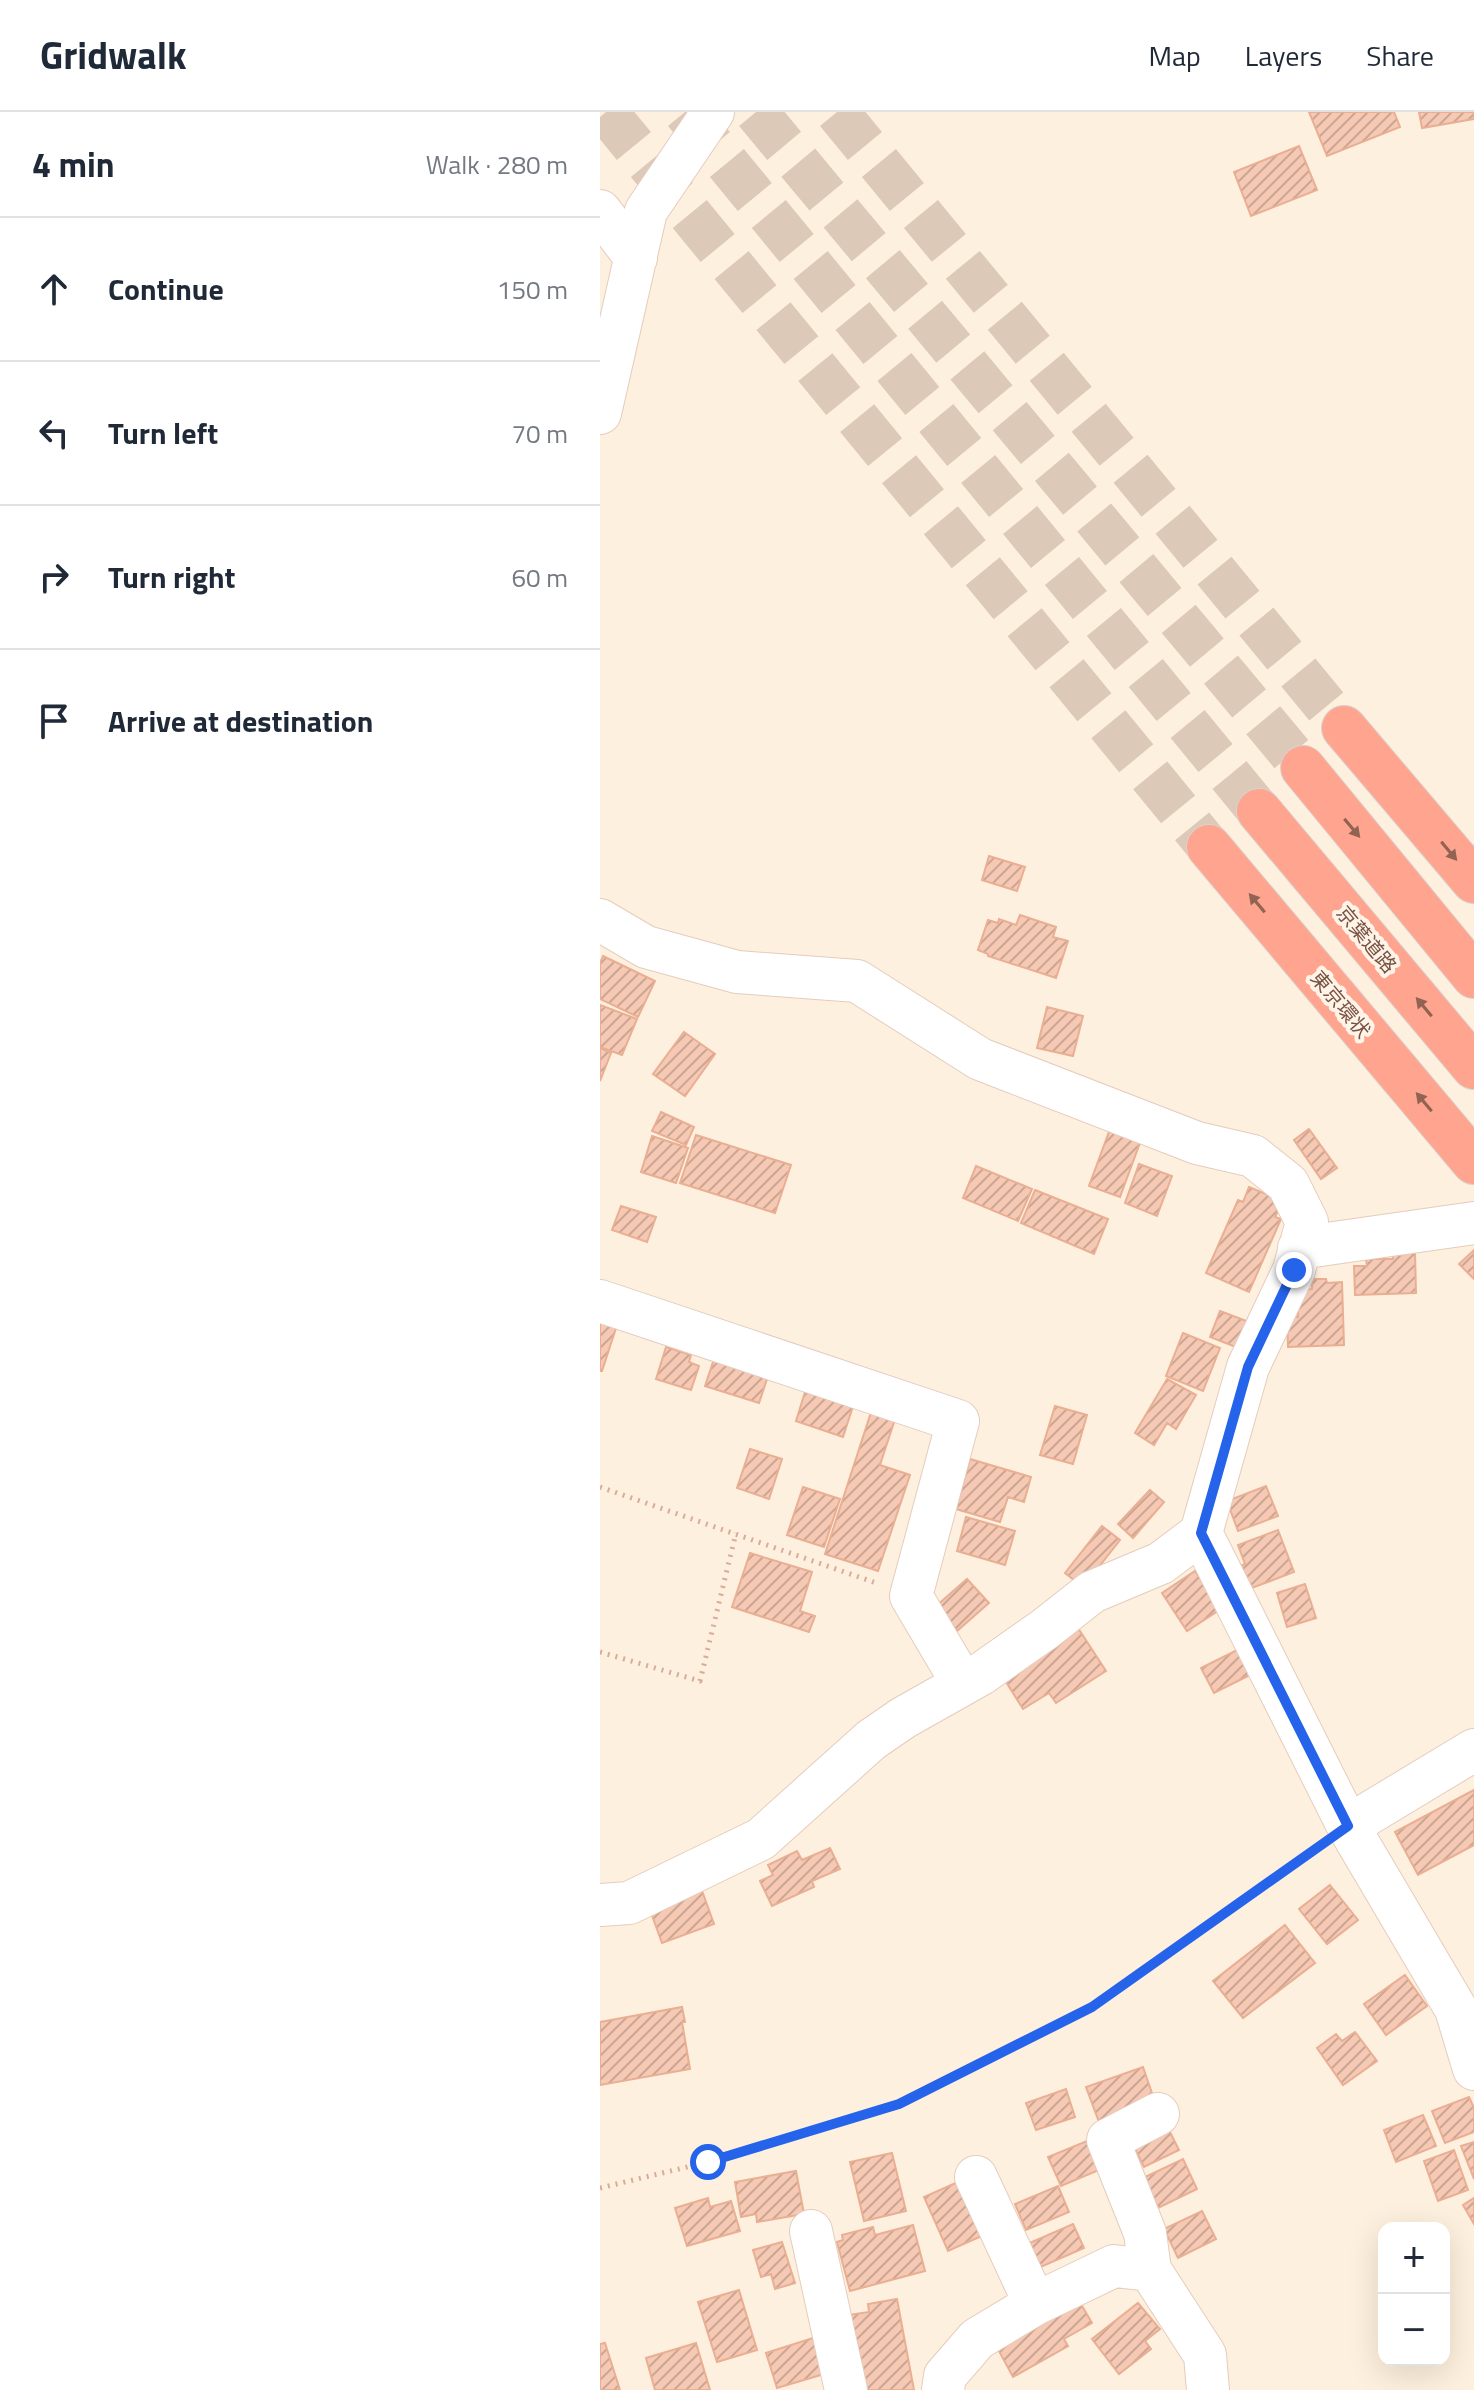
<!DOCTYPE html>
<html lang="en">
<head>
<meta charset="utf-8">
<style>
	body { margin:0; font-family:"Titillium Web","Noto Sans JP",sans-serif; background:#f2f2f3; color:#1f2937 }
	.controls { position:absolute; right:24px; bottom:24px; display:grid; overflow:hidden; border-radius:16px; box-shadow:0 8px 32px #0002 }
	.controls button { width:72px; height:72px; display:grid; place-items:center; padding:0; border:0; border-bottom:2px solid #e0e1e3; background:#fff; color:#1f2937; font:40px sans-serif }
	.stop { position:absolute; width:24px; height:24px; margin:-18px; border:6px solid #2563eb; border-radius:50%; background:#fff }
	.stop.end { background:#2563eb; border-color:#fff; box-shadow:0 2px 8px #0008 }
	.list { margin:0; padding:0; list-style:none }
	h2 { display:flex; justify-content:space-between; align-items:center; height:104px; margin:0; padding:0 32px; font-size:34px }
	h2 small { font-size:26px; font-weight:400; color:#747a83 }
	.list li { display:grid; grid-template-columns:52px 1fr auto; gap:24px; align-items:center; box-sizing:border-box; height:144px; padding:0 32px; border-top:2px solid #e0e1e3 }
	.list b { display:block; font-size:30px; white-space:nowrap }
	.list em { font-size:26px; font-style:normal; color:#747a83 }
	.icon { flex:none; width:44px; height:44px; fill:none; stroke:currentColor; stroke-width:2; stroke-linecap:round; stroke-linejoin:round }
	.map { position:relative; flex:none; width:874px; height:2278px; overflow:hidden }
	header { display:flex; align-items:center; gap:48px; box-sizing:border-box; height:112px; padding:0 40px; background:#fff; border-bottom:2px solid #e0e1e3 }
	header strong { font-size:38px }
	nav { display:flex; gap:44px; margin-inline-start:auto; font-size:28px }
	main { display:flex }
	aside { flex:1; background:#fff }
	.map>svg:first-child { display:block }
	.building { fill:url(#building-hatch); stroke:#eaae93; stroke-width:2 }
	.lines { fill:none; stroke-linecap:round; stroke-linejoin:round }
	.highway-tunnel { stroke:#dcc9b8; stroke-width:44; stroke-dasharray:44 22; stroke-linecap:butt }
	.minor-casing { stroke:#e5ccbd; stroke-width:44 }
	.highway-casing { stroke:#dbd2ce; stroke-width:46 }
	.path { stroke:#daac97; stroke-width:5; stroke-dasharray:2 6; stroke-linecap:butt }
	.minor { stroke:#fff; stroke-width:42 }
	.highway { stroke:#ffa48f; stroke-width:44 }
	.oneway { fill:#916353 }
	.route { stroke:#2563eb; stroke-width:10 }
	.labels { text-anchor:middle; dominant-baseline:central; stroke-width:8; stroke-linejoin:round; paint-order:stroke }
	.street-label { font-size:20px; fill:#765344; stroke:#fff4e7 }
</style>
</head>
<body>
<header>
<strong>Gridwalk</strong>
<nav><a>Map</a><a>Layers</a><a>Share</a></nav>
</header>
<main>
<aside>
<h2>4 min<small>Walk · 280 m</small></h2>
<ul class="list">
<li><svg class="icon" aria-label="ahead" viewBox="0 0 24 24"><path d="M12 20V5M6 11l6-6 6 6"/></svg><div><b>Continue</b></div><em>150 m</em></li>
<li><svg class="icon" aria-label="left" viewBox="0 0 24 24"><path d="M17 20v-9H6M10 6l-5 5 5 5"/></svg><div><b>Turn left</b></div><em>70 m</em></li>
<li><svg class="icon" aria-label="right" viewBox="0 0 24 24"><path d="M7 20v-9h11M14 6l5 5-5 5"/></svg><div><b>Turn right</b></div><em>60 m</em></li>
<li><svg class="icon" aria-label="arrive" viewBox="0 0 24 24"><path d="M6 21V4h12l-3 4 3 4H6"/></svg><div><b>Arrive at destination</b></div></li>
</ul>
</aside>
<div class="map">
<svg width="874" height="2278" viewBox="0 0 874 2278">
	<defs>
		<pattern id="building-hatch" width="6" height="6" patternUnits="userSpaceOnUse" patternTransform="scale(2)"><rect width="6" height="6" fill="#f6c9b4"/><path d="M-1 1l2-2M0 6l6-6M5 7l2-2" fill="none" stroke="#cca694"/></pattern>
	</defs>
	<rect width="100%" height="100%" fill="#fef0de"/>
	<path class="building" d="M709,0H794L800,15L727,44Z
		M819,0H874V7L822,16Z
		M699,34L717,78L651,104L634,60Z
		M389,744L425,755L417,779L382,768Z
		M420,803L456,815L453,825L468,829L456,866L388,844V842L378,838L388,808L398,811L399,807L416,813Z
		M3,844L55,869L38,905L0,887V851Z
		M0,893L37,907L22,943L0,935Z
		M447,895L483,904L473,944L437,936Z
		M84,920L115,942L85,984L53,962Z
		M0,936L11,941L0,969Z
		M61,1000L94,1015L86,1033L52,1019Z
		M513,1009L544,1020L520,1085L489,1074Z
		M709,1017L737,1056L721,1067L694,1028Z
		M96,1023L191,1053L175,1101L80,1071Z
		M52,1024L88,1036L76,1071L41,1060Z
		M539,1052L572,1064L557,1104L525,1091Z
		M376,1054L432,1077L418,1109L363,1086Z
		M649,1075L683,1089L675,1105L681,1107L649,1180L606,1161L638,1088L643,1090Z
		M435,1078L508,1107L494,1142L421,1111Z
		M21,1094L56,1105L47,1130L12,1118Z
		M874,1138V1167L859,1152Z
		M815,1140L816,1181L755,1183L754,1154H767L766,1147H793V1141Z
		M712,1167H726L727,1171L742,1170L744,1233L688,1235L687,1205H698V1178L712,1177Z
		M620,1199L657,1213L646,1239L610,1225Z
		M0,1207L17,1213L2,1259H0Z
		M583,1221L620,1236L603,1279L566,1264Z
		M66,1235L91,1243L89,1250L99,1254L91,1278L56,1267Z
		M118,1235L172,1252L159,1291L105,1274Z
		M209,1267L257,1282L243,1325L196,1309Z
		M567,1267L596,1283L576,1317L567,1311L554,1333L535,1321Z
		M275,1288L299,1295L280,1353L310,1363L278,1459L225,1442Z
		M455,1294L487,1303L473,1352L440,1343Z
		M150,1337L182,1347L169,1387L137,1376Z
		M370,1347L431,1365L424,1390L408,1385L400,1410L356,1397Z
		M666,1374L678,1404L638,1419L627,1389Z
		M203,1375L240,1387L224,1435L187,1423Z
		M550,1378L564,1390L533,1426L518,1412Z
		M366,1405L415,1419L405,1453L357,1439Z
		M502,1414L520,1428L483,1475L465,1461Z
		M678,1418L694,1460L649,1477L640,1454L645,1452L638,1433Z
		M150,1441L212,1460L200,1499L215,1504L209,1520L132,1495Z
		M595,1459L621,1497L587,1519L562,1481Z
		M367,1467L389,1491L357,1519L335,1495Z
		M705,1472L716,1506L687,1515L677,1481Z
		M478,1516L506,1559L456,1591L449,1581L423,1597L403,1565Z
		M639,1537L652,1562L614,1581L601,1556Z
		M874,1678V1733L818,1763L795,1720Z
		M230,1736L240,1757L212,1769L214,1775L172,1794L160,1769L173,1763L168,1753L197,1739L202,1748Z
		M730,1773L758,1808L727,1832L699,1797Z
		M101,1776L114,1812L62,1831L49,1795Z
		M685,1813L715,1851L643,1906L613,1869Z
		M805,1863L827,1894L786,1923L764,1892Z
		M82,1895L85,1910H82L90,1957L0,1973V1910Z
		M755,1920L777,1949L743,1973L717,1936L736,1922L742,1929Z
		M543,1955L555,1990L499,2010L486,1975Z
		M466,1977L475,2005L436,2018L426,1991Z
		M869,1985L874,1996V2020L845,2031L832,1999Z
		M823,2003L836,2034L796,2050L784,2018Z
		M567,2014L579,2038L544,2055L535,2037Z
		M487,2029L499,2058L461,2074L448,2045Z
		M874,2030V2067L861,2034Z
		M854,2038L868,2078L838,2089L824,2049Z
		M292,2041L306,2099L264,2109L250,2050Z
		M583,2047L597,2077L558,2096L543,2066Z
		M196,2059L204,2102L157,2110L156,2102L141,2105L135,2070Z
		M360,2069L384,2123L348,2139L324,2085Z
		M458,2074L469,2100L426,2118L415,2092Z
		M108,2086L110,2095L131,2089L140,2119L87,2134L75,2096Z
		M874,2086V2112L863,2093Z
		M602,2099L616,2127L578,2146L564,2117Z
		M473,2112L484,2136L436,2157L425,2133Z
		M313,2113L325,2159L250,2179L237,2130L243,2128L242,2123L273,2115L275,2123Z
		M182,2130L195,2171L175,2177L171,2162L161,2165L153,2138Z
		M139,2178L157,2238L117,2250L98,2190Z
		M475,2182L492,2211L464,2227L468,2234L413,2265L393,2228Z
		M297,2187L314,2278H262L248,2203L269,2200L268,2192Z
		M538,2191L560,2217L545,2229L551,2237L519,2262L492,2227Z
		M213,2226L224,2262L177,2276L166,2241Z
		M5,2231L20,2278H0V2232Z
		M96,2231L110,2278H55L46,2246Z"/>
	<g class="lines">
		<path class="highway-tunnel" d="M6,0L609,735
			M85,0L659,699
			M156,0L703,656
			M237,0L744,616"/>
		<defs>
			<path id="minor" d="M0,99L36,146
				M0,301L46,99L113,0
				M0,808L46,835L137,860L257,869L380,947L597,1031L653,1044L688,1072L707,1110L694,1158L648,1255L601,1421L561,1451L492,1480L445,1517L381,1562L303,1606L271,1628L161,1727L29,1791L0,1793
				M699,1136L874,1111
				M0,1189L358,1309L311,1484L363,1572
				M601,1421L748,1714L856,1897L874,1957
				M748,1714L874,1638
				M376,2065L435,2192
				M211,2119L246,2278
				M550,2158L545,2121L508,2028L558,2002
				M343,2278L345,2264L377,2227L435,2192L514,2154L550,2158L605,2243L608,2278"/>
			<path id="highway" d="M744,616L874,769
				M703,656L874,864
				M659,699L874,955
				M609,735L874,1050"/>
		</defs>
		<use href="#minor" class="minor-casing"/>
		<use href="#highway" class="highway-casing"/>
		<path class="path" d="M0,1375L279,1472
			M0,1540L100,1569L136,1421
			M0,2076L108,2050L299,1992L492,1895L718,1735"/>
		<use href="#minor" class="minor"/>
		<use href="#highway" class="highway"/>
	</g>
	<defs><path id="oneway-solid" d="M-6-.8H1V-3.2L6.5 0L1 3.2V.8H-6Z" transform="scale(2)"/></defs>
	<g class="oneway">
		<use href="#oneway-solid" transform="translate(752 716) rotate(50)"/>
		<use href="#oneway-solid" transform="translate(849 739) rotate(50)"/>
		<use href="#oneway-solid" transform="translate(657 791) rotate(-130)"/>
		<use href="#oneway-solid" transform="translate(824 895) rotate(-130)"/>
		<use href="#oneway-solid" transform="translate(824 990) rotate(-130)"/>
	</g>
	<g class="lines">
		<path class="route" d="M108,2050L299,1992L492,1895L748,1714L601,1421L648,1255L694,1158"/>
	</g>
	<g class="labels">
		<g class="street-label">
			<text transform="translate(767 827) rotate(50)">京葉道路</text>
			<text transform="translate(741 892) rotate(50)">東京環状</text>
		</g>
	</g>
</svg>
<div class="controls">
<button>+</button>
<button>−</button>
</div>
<div class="stop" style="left:108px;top:2050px"></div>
<div class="stop end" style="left:694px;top:1158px"></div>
</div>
</main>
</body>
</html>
